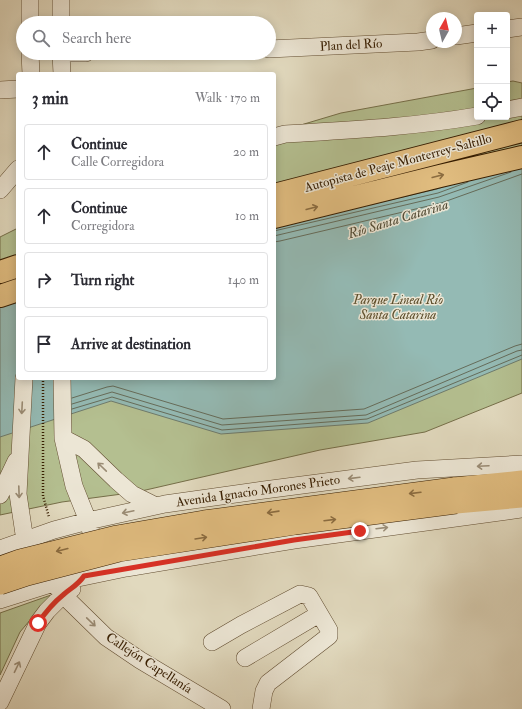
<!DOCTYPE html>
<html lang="en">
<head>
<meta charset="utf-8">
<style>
	body { margin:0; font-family:"IM FELL Double Pica",serif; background:#f2f2f3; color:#2b2b33 }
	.controls { position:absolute; right:12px; top:12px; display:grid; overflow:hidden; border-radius:4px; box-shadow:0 2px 10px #0003 }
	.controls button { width:36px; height:36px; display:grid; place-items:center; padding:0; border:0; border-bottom:1px solid #e1e1e2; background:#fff; color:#2b2b33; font:20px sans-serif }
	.compass { position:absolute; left:426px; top:12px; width:36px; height:36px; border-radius:50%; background:#fff; box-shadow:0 2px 10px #0003; rotate:8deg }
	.stop { position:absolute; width:12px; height:12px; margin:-9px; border:3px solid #d93025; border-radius:50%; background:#fff }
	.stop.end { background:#d93025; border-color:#fff; box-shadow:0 1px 4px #0008 }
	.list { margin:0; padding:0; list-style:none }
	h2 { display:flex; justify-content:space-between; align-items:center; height:52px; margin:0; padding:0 16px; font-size:17px }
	h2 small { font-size:13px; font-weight:400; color:#7c7c81 }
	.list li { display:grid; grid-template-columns:26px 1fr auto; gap:12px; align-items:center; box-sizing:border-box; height:56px; margin:0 8px 8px; padding:0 8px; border:1px solid #e1e1e2; border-radius:4px }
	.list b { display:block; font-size:15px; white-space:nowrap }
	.list p { margin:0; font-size:13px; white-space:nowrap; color:#7c7c81 }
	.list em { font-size:13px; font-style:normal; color:#7c7c81 }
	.icon { flex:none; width:22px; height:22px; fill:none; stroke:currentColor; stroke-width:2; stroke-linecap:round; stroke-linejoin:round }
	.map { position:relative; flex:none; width:522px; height:709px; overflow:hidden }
	.search { position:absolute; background:#fff; box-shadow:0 2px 10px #0003; left:16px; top:16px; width:260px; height:44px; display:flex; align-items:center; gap:10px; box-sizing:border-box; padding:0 14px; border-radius:22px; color:#7c7c81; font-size:15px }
	.panel { position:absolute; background:#fff; box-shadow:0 2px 10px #0003; left:16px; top:72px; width:260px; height:308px; border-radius:4px }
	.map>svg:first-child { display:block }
	.green { fill:#b4bf90; stroke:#756e48 }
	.water { fill:#94bab4; stroke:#6e7b6c }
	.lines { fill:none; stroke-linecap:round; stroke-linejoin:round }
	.shore { stroke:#656c5a; stroke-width:1 }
	.minor-casing { stroke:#614c30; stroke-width:18 }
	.major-casing { stroke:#361d00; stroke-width:22 }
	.highway-casing { stroke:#361d00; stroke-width:24 }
	.path { stroke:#361d00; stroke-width:2.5; stroke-dasharray:1 2; stroke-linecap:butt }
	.minor { stroke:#ece6d5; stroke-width:17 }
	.major { stroke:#e0bc7f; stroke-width:21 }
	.highway { stroke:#e0bc7f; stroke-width:22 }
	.major-bridge-casing { stroke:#361d00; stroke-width:22; stroke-linecap:butt }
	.major-bridge { stroke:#e0bc7f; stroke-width:21 }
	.oneway { stroke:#8b6c40 }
	.oneway2 { stroke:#9a8c75 }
	.route { stroke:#d93025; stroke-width:5 }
	.labels { text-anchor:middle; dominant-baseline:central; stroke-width:3; stroke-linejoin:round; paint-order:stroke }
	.street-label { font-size:13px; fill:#361d00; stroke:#ece6d5 }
	.park-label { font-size:13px; font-style:italic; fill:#5c4e2b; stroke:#ece6d5 }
	.water-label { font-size:14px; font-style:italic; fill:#524c36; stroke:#ece6d5 }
</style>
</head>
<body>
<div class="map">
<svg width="522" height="709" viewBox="0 0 522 709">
	<rect width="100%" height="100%" fill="#e1d9be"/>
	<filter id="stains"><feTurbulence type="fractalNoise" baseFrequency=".005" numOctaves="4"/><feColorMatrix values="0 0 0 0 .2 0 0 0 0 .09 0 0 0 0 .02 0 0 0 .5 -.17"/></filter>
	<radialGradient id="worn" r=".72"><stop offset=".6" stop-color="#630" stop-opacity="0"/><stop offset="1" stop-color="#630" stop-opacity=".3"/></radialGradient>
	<path class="green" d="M513,81L522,83V393L425,432L320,450L137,492L62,502L0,515V237L18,228V378H274V133L341,113L477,88V117H507V82Z
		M51,595L20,632L0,675V613Z"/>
	<path class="water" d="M522,158V359L368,423L221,434L111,401L0,437V297L18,287V378H274V227L437,189Z"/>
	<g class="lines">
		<path class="shore" d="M274,231L438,193L468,182
			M274,236L439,197L511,172
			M274,242L280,241L441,203L522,174
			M72,398L107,387L113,386L223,419L364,409L515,346L522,344
			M72,404L112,392L222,425L366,415L517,351L522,350
			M72,409L112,397L222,430L367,419L522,355"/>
		<defs>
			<path id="minor" d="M30,23V0
				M61,23V0
				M507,29L522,27
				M456,36L477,33
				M269,49L418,42L432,40
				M30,53L31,74
				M61,53H86
				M61,53L62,74
				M0,90L18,89
				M507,110L522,107
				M274,137L285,134C349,130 413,127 477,116
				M0,190L18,169
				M24,378L18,494L24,534L31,550
				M62,378L63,438L74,486L88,521L91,532
				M63,438L84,449L116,480L132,494L156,506
				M0,495L16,461
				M0,549L54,530L88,521L165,504L264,490L417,470L522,464
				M48,575L63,595L106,637L140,660L222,709
				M0,600L54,583L126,568L294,540L522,509
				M212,642L241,625L300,594L309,596L329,630V636L268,683L264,691L261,709
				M245,658L319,614
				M0,702L38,623L47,611L63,595L72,589"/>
			<path id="major" d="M454,488L522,481
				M456,503L522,497"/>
			<path id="highway" d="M274,195L522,131
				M274,217L440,176L522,157
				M0,272L18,266
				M0,296L18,290"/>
		</defs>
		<use href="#minor" class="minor-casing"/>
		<use href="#major" class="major-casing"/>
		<use href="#highway" class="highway-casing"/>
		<path class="path" d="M43,378V496L49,517"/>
		<use href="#minor" class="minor"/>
		<use href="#major" class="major"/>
		<use href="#highway" class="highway"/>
		<defs>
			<path id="major-bridge" d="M0,567L20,560L117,536L204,521L454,488
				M0,584L27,575L119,551L295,524L456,503"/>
		</defs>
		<use href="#major-bridge" class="major-bridge-casing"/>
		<use href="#major-bridge" class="major-bridge"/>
	</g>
	<defs><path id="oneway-shaft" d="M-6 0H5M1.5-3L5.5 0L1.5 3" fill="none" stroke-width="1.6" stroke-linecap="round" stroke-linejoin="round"/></defs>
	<g class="oneway">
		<use href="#oneway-shaft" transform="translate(438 176) rotate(-14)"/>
		<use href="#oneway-shaft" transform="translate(312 208) rotate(-14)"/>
		<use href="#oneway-shaft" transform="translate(415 493) rotate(173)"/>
		<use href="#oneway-shaft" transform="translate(273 512) rotate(172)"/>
		<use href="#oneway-shaft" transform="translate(330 520) rotate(-7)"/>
		<use href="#oneway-shaft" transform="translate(201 538) rotate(-9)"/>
		<use href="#oneway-shaft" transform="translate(62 550) rotate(166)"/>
	</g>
	<g class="oneway2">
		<use href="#oneway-shaft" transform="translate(22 408) rotate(93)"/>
		<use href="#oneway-shaft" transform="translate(483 466) rotate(177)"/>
		<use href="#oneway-shaft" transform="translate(102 467) rotate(-136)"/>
		<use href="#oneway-shaft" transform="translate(354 478) rotate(173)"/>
		<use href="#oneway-shaft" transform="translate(19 492) rotate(88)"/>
		<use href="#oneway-shaft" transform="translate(128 512) rotate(168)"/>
		<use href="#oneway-shaft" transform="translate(382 528) rotate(-7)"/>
		<use href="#oneway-shaft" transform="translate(91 622) rotate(44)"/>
		<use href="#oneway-shaft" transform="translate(17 667) rotate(-64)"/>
	</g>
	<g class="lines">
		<path class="route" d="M38,623C45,613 53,603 63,595C71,588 78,585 84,576L294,540L360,531"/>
	</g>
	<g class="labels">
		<g class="street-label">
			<text transform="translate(351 45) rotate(-3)">Plan del Río</text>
			<text transform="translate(398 163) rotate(-15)">Autopista de Peaje Monterrey-Saltillo</text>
			<text transform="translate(258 491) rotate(-8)">Avenida Ignacio Morones Prieto</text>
			<text transform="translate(149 663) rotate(33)">Callejón Capellanía</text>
		</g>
		<g class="park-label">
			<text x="398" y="300">Parque Lineal Río<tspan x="398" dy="15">Santa Catarina</tspan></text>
		</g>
		<g class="water-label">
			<text transform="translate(398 219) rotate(-17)">Río Santa Catarina</text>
		</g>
	</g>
	<rect width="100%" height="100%" filter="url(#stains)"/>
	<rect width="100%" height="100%" fill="url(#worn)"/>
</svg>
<div class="controls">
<button>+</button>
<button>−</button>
<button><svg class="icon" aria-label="locate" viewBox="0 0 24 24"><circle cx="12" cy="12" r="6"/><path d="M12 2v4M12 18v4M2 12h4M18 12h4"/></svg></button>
</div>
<svg class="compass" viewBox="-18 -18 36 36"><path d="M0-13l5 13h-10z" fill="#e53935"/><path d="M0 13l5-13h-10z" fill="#7c7c81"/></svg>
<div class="stop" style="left:38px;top:623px"></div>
<div class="stop end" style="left:360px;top:531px"></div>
<div class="search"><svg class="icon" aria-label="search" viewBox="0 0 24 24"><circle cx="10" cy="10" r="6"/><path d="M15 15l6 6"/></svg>Search here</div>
<section class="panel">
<h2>3 min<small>Walk · 170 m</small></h2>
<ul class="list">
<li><svg class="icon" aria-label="ahead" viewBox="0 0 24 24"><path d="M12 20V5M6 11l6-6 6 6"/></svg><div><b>Continue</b><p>Calle Corregidora</p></div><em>20 m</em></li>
<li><svg class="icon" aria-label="ahead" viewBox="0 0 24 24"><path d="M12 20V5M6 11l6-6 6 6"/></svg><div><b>Continue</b><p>Corregidora</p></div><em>10 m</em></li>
<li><svg class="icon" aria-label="right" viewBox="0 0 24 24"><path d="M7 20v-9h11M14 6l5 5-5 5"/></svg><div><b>Turn right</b></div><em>140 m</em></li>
<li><svg class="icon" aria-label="arrive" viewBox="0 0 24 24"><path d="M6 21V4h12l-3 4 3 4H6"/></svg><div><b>Arrive at destination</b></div></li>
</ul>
</section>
</div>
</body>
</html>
